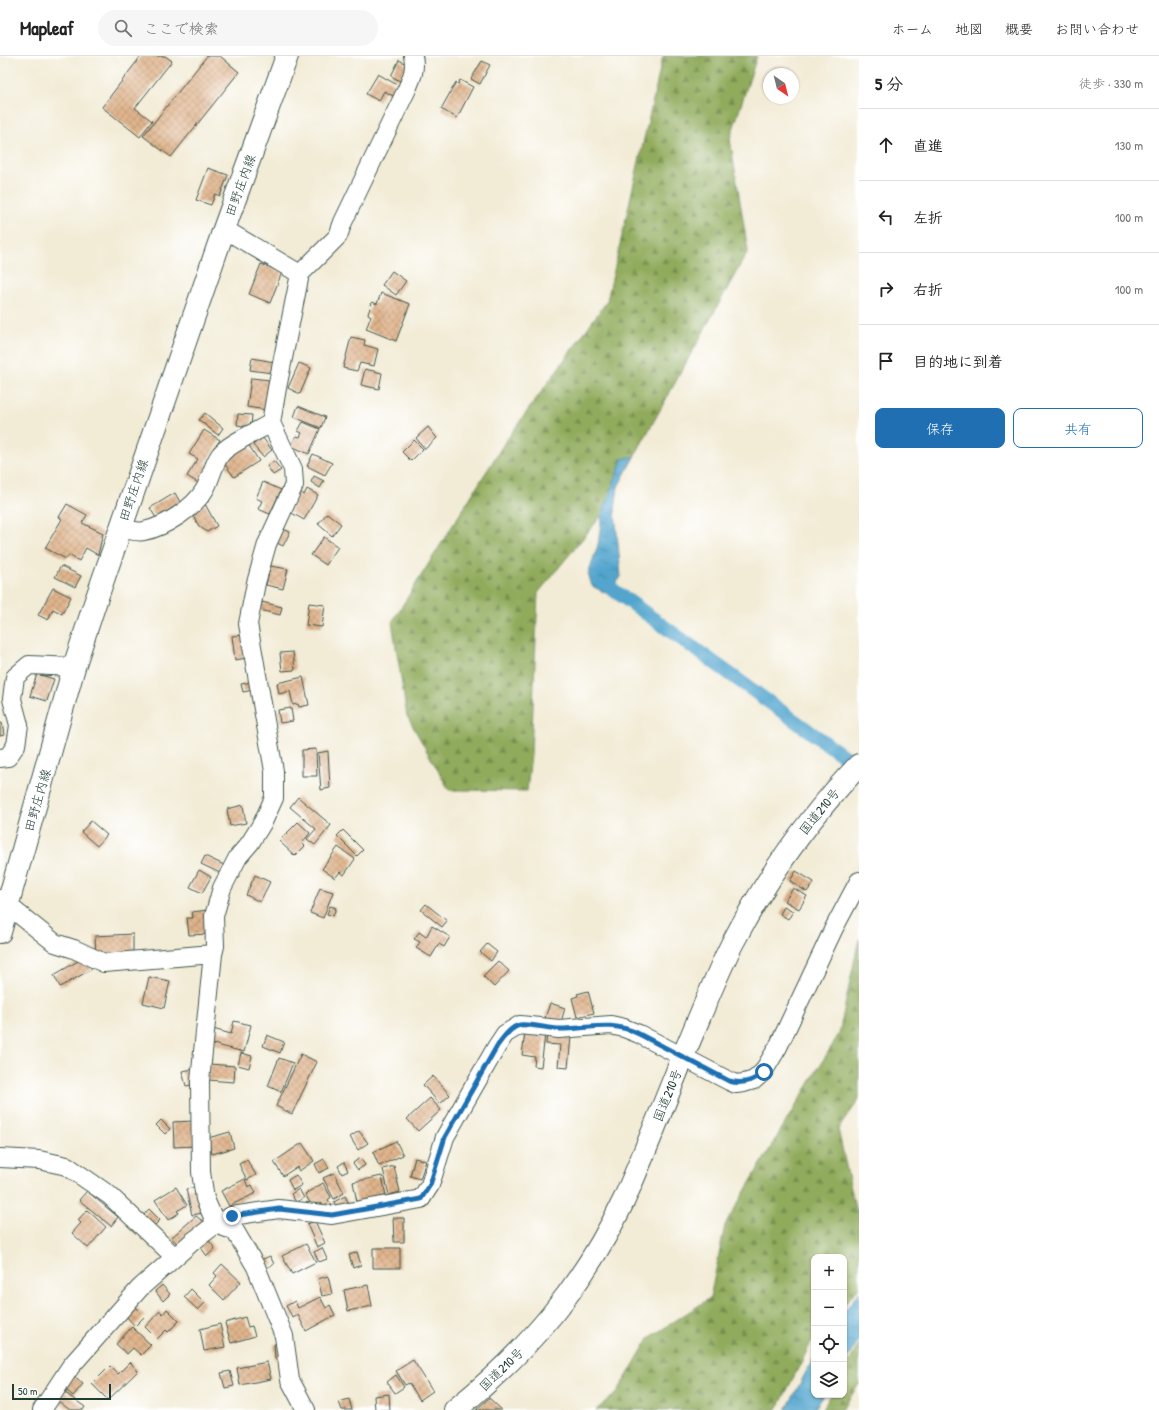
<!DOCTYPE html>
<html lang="ja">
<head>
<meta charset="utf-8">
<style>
	body { margin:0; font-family:"Patrick Hand","Klee One",sans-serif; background:#f6f6f6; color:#222 }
	.controls { position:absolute; right:12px; bottom:12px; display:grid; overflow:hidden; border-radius:8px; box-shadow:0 1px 3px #0004 }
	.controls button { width:36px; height:36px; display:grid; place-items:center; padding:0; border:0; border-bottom:1px solid #e0e0e0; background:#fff; color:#222; font:20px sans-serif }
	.compass { position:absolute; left:763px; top:12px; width:36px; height:36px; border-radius:50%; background:#fff; box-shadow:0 1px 3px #0004; rotate:145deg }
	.scale { position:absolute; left:12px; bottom:10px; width:99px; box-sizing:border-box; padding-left:4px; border:2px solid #1f3d34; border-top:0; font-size:11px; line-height:14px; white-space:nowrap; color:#1f3d34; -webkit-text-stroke:3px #fff; paint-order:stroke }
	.stop { position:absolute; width:12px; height:12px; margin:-9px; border:3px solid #1f6fb2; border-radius:50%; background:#fff }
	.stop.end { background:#1f6fb2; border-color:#fff; box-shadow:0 1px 4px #0008 }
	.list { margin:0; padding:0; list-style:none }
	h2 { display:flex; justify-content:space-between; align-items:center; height:52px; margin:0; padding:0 16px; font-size:17px }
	h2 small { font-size:13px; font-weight:400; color:#767676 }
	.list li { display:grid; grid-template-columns:26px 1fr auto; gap:12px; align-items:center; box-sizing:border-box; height:72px; padding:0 16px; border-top:1px solid #e0e0e0 }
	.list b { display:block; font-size:15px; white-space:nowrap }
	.list em { font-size:13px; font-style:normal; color:#767676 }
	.actions { display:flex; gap:8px; padding:12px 16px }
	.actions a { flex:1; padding:9px 0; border:1px solid #1f6fb2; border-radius:8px; text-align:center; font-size:14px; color:#1f6fb2 }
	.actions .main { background:#1f6fb2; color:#fff }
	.icon { flex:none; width:22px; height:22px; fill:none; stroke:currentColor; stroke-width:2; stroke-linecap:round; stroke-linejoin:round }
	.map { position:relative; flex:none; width:859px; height:1354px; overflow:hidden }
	header { display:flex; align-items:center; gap:24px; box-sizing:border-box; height:56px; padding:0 20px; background:#fff; border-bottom:1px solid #e0e0e0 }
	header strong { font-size:19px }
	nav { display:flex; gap:22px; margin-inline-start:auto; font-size:14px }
	.search { width:280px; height:36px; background:#f6f6f6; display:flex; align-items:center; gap:10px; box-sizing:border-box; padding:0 14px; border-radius:22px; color:#767676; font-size:15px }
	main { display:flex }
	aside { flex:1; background:#fff }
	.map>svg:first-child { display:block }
	.forest { fill:url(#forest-firs); stroke:#587448 }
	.water { fill:url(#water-ripples); stroke:#387180 }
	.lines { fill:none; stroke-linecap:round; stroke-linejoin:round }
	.canal { stroke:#52a5cd; stroke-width:14 }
	.building { fill:url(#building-cross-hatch) }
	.minor-casing { stroke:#3f574c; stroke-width:20 }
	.major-casing { stroke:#3f574c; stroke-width:24 }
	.highway-casing { stroke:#3f574c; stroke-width:24 }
	.minor { stroke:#fff; stroke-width:18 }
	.major { stroke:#fff; stroke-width:22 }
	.highway { stroke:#fff; stroke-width:22 }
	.route { stroke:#1f6fb2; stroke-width:5 }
	.labels { text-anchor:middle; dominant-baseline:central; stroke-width:4; stroke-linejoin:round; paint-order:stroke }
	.street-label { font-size:13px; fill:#1f3d34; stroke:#fff }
</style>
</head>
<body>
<header>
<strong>Mapleaf</strong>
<div class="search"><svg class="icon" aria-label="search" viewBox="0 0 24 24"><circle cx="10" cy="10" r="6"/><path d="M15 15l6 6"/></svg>ここで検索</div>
<nav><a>ホーム</a><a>地図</a><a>概要</a><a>お問い合わせ</a></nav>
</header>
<main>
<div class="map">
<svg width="859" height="1354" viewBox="0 0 859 1354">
	<defs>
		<pattern id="forest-firs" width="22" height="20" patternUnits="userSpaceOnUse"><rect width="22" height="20" fill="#90ab5c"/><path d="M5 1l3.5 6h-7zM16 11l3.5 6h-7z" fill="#758c4d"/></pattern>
		<pattern id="water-ripples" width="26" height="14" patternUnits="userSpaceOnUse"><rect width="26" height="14" fill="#52a5cd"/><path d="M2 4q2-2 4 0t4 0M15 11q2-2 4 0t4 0" fill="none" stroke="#4388a7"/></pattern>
		<pattern id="building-cross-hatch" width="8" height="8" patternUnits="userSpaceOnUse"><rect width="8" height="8" fill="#e1b58d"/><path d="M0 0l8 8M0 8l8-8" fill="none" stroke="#b69474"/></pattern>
	</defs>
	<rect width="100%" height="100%" fill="#fff"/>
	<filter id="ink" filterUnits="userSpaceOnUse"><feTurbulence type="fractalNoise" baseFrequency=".025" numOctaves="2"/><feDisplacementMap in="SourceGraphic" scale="8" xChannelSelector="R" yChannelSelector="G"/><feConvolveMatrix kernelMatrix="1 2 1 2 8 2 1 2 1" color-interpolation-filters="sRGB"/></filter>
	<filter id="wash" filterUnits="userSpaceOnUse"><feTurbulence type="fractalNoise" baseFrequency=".012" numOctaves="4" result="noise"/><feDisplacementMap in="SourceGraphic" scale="16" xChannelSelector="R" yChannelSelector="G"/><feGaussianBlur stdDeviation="0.9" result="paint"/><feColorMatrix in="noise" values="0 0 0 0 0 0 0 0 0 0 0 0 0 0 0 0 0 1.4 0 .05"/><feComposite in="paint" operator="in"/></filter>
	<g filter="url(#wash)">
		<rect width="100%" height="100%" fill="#f2ebd5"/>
		<path class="forest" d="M663,0H757L730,83L748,195L602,459L538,537L531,698L527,735L449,734L407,660L392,566L505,386L607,245Z
			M859,883V1044L838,1073L856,1156L859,1152V1231L844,1249V1201H814V1285L810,1289L777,1354H596L617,1337L649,1282L710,1242L725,1169L784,1069L839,978Z
			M859,1288V1328L842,1354H822L831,1339H844V1315Z"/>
		<path class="water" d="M634,400L618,431L615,454L621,521L608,538L592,530L588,518L598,489L602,459L622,403Z
			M859,1236V1284L844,1308V1256Z
			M814,1301V1339H824L814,1354H786Z"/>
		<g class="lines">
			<path class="canal" d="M612,533L859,711"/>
		</g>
		<g id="blocks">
			<path class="building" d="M141,0H165L172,5L135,52L152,65L140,81L102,51Z
				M207,0H220L239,16L171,101L143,80Z
				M399,4L408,9L400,25L391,20Z
				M482,5L490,9L480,28L471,23Z
				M378,18L399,30L393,40L384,35L379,45L366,38Z
				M460,24L473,31L457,62L441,53L456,26L458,28Z
				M208,112L228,119L220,140L215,138L211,149L196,144Z
				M261,208L282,216L270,247L249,238Z
				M392,215L406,225L396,239L382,229Z
				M381,237L410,248L396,285L366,273L371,260L368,258L372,246L377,248Z
				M351,281L365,284L364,289L378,293L374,310L360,307L357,315L343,312Z
				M252,302L274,306L272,317L250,314Z
				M299,307L311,312L300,338L288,332Z
				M365,313L382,317L379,333L361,329Z
				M251,322L270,324L266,354L247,351Z
				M298,350L325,361L321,372L294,361Z
				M205,357L223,372L218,379L199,364Z
				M238,358L252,359L251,371L237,369Z
				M303,366L320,373L309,398L291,390L296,380L300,381L302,377L298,375Z
				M428,371L437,382L425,393L416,382Z
				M204,374L220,384L205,407L209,409L198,427L187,420L198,403L189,398Z
				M262,381L272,394L263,401L253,389Z
				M414,384L423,393L411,405L402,396Z
				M248,388L259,405L234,421L222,404Z
				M313,398L332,407L325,419L307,410Z
				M274,405L281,414L273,419L267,410Z
				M314,420L324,425L320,432L311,426Z
				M263,426L281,434L270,458L258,453L262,445L256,442Z
				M307,433L318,439L304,464L290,456L300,436L304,439Z
				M175,437L181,448L156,462L150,452Z
				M67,448L87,459L82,467L103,477L98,499L86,492L79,505L69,499L66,503L45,492L62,463L59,461Z
				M205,448L217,470L207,476L199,470L191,456Z
				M327,457L341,468L332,480L318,468Z
				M283,473L290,476L283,490L275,486Z
				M324,481L338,491L326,509L311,499Z
				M61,510L81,520L75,531L55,521Z
				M270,510L288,513L283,533L266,529Z
				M53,532L71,541L62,558L53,553L48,564L38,559Z
				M262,546L282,551L280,559L260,554Z
				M309,547L325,549L322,571L306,569Z
				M243,579L247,602L235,604L232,580Z
				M293,596L295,614L282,615L280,597Z
				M37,618L54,623L47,645L30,640Z
				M303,621L309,649L299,651L298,648L293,649L290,635L279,638L277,627Z
				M252,626L253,634L243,636L241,628Z
				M291,652L293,665L280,667L278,654Z
				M0,667H2L4,679L0,680Z
				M316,693L317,720H302V694Z
				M328,695L330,732L321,734L318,697Z
				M298,741L331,769L315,789L307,783L316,773L290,751Z
				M243,749L246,767L230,770L227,753Z
				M91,765L107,779L97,790L81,776Z
				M298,766L310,777L302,787L305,790L295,800L279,785Z
				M343,774L363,794L357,800L337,780Z
				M338,791L355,803L344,819L340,816L335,822L322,813Z
				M205,800L224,809L220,817L201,808Z
				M199,814L211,821L202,837L190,831Z
				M796,815L814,826L807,836L790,825Z
				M255,819L270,826L260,846L246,839Z
				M320,832L333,836L323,862L310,857Z
				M793,832L807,840L799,853L785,845Z
				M426,848L447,865L442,871L421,854Z
				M330,850L336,852L333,860L327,858Z
				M784,851L793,856L788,863L780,858Z
				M208,854L210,878L189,879L187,862H193L192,856Z
				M432,870L450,881L444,891L439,888L431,901L416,892L420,886L414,883L419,876L426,881Z
				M133,878V898L96,900L95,880Z
				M487,888L497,896L491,905L480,896Z
				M85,901L92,913L60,931L54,919Z
				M498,905L509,915L494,931L483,920Z
				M149,921L170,925L164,952L143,947Z
				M588,935L594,957L577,961L572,942L578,940L577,938Z
				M550,947L565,952L561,966L545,962Z
				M234,965L251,969L244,996L209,987L213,973L231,978Z
				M525,977L545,979L541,1011L534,1010L535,1001L522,999Z
				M547,977L571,980L568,1012L558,1011L560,989L546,988Z
				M267,979L284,986L280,997L263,990Z
				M241,997L252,1000L249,1012L238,1009Z
				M301,998L317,1006L292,1058L276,1050Z
				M279,1002L293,1007L281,1036L268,1030Z
				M209,1008L235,1010L234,1026L208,1024Z
				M194,1013L197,1028L186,1030L182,1015Z
				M433,1020L450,1039L440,1048L423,1029Z
				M430,1042L441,1054L418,1075L407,1063Z
				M161,1064L170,1073L165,1078L156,1069Z
				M194,1065L195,1090L174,1091L173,1066Z
				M359,1075L368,1087L358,1094L350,1081Z
				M230,1076L234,1092L212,1098L208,1082Z
				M396,1085L403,1099L379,1110L373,1096Z
				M302,1087L314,1105L299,1115L297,1111L283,1120L274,1106Z
				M360,1102L365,1109L358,1114L353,1107Z
				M415,1102L426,1105L420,1123L410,1120Z
				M324,1103L329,1112L319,1117L315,1108Z
				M247,1104L256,1119L247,1124L239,1108Z
				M344,1106L348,1115L342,1118L338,1110Z
				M394,1110L400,1136L389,1139L383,1113Z
				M334,1117L344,1137L334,1143L323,1122Z
				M296,1119L302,1129L293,1134L288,1124Z
				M382,1120L386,1140L357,1146L353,1126Z
				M245,1123L248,1131L252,1129L256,1137L229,1150L221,1135Z
				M323,1127L331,1141L328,1144L333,1151L326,1155L322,1147L313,1152L305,1138Z
				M176,1131L187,1149L177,1155L179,1157L168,1164L155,1144Z
				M197,1131L203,1157L192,1159L186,1133Z
				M299,1133L304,1142L296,1146L291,1138Z
				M87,1135L118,1161L111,1170L79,1144Z
				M345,1140L349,1148L338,1154L334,1146Z
				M149,1153L160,1164L152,1172L141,1162Z
				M87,1154L106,1171L88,1192L72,1177L81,1167L78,1164Z
				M196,1160L204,1166L178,1188L171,1182Z
				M393,1162H404V1186H394Z
				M315,1165L325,1187L317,1191L307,1168Z
				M207,1182L215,1193L207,1200L199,1189Z
				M306,1188L316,1206L292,1218L282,1200Z
				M322,1192L327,1203L319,1206L314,1196Z
				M373,1192H400V1212H373Z
				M357,1196L361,1209L353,1212L349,1199Z
				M270,1200L274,1208L264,1213L259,1205Z
				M222,1208L241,1226L224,1244L209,1229L217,1220L214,1217Z
				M328,1220L332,1238L322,1240L318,1223Z
				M162,1229L170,1238L163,1245L155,1235Z
				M368,1229L372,1250L348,1255L344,1234Z
				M191,1233L205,1247L198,1254L184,1241Z
				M320,1241L326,1252L330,1249L335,1259L306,1275L298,1259L293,1262L286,1250L295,1245L298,1252Z
				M134,1249L145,1260L135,1270L124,1258Z
				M167,1253L179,1265L168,1276L166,1274L157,1283L145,1271L160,1255L163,1258Z
				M245,1261L248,1271L252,1270L255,1280L231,1287L225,1267Z
				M220,1268L225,1291L204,1295L200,1273Z
				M132,1271L151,1289L141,1299L133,1292L127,1298L116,1288Z
				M274,1288H280L281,1303H275Z
				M413,1304L433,1335L420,1344L409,1327L405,1329L396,1315Z
				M130,1306L138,1315L108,1344L92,1328L110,1310L118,1318Z
				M267,1306L271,1323L240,1329L237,1312Z
				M230,1315L234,1330L225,1332L221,1317Z
				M396,1319L404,1331L395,1337L387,1326Z
				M74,1321L83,1328L73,1340L64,1332Z
				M64,1336L85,1351L83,1354H70L58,1345Z
				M389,1338L390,1354H375L374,1340Z
				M489,1342L502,1354H476Z
				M349,1343L352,1354H342L339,1346Z"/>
		</g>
	</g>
	<g filter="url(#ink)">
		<use href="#blocks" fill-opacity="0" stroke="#3f574c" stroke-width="1"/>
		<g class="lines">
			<defs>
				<path id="minor" d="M224,173L300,218
					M120,471C127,473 136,477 144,475C165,471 194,452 205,433C211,422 213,409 220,399C228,388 258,375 271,367
					M0,702L8,701L16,689L19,669L12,643L15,621L29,609L74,611
					M0,843L55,887L74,893L104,907L213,898
					M0,1102L39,1104L67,1110L109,1139L175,1201
					M42,1354L71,1310L140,1232L192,1186L216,1168L232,1160L279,1153L332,1159L421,1143L430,1129L445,1081L497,990L505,978L520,969L559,973L611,969L624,972L639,978L729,1025L736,1028L744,1027L754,1024L763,1016L778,991L834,872L859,825
					M306,1354L290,1324L284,1280L256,1211L235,1175L216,1168L205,1143L201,1116L200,1025L213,898L215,890L214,860L222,832L238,801L250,787L263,766L274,742V715L248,568L256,527L267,488L294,429L293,413L271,367L277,332L300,218L338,180L343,166L407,33C412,21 416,13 413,0"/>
				<path id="major" d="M0,876L74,611L94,550L224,173L287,0"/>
				<path id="highway" d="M455,1354C529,1294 583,1230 624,1144C646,1094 666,1043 686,993C701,958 715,922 732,888C766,823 808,762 859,709"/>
			</defs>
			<use href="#minor" class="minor-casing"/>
			<use href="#major" class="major-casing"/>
			<use href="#highway" class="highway-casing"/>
			<use href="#minor" class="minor"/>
			<use href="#major" class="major"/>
			<use href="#highway" class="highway"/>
		</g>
	</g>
	<g class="lines" filter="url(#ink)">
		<path class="route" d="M232,1160L279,1153L332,1159L421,1143L430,1129L445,1081L497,990C502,983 510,971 520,969C527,967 550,973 560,973C589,973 611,964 639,978L729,1025C742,1029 754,1025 764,1016"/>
	</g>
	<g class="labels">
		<g class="street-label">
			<text transform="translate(240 129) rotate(-70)">田野庄内線</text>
			<text transform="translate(133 434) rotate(-71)">田野庄内線</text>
			<text transform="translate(37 744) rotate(-74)">田野庄内線</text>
			<text transform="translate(819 755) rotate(-51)">国道210号</text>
			<text transform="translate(667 1039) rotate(-68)">国道210号</text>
			<text transform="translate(501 1313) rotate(-44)">国道210号</text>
		</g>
	</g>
</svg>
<div class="controls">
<button>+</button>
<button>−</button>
<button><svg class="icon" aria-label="locate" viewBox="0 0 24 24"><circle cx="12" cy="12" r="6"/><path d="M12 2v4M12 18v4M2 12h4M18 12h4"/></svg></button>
<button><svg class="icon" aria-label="layers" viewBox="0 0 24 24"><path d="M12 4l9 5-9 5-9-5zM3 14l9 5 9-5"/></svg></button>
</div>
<svg class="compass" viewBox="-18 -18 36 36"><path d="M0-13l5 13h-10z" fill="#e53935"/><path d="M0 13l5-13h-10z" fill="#767676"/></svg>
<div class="scale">50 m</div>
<div class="stop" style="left:764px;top:1016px"></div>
<div class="stop end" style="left:232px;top:1160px"></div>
</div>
<aside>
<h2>5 分<small>徒歩 · 330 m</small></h2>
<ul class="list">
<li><svg class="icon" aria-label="ahead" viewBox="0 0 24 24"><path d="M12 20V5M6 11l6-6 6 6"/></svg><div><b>直進</b></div><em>130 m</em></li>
<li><svg class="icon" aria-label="left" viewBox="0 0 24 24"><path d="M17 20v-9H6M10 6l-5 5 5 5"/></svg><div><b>左折</b></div><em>100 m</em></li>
<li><svg class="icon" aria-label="right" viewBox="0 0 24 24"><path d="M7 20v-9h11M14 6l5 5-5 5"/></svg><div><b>右折</b></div><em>100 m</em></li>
<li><svg class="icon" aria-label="arrive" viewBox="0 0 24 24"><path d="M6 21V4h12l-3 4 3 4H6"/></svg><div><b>目的地に到着</b></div></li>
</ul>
<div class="actions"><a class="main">保存</a><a>共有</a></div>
</aside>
</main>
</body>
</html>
